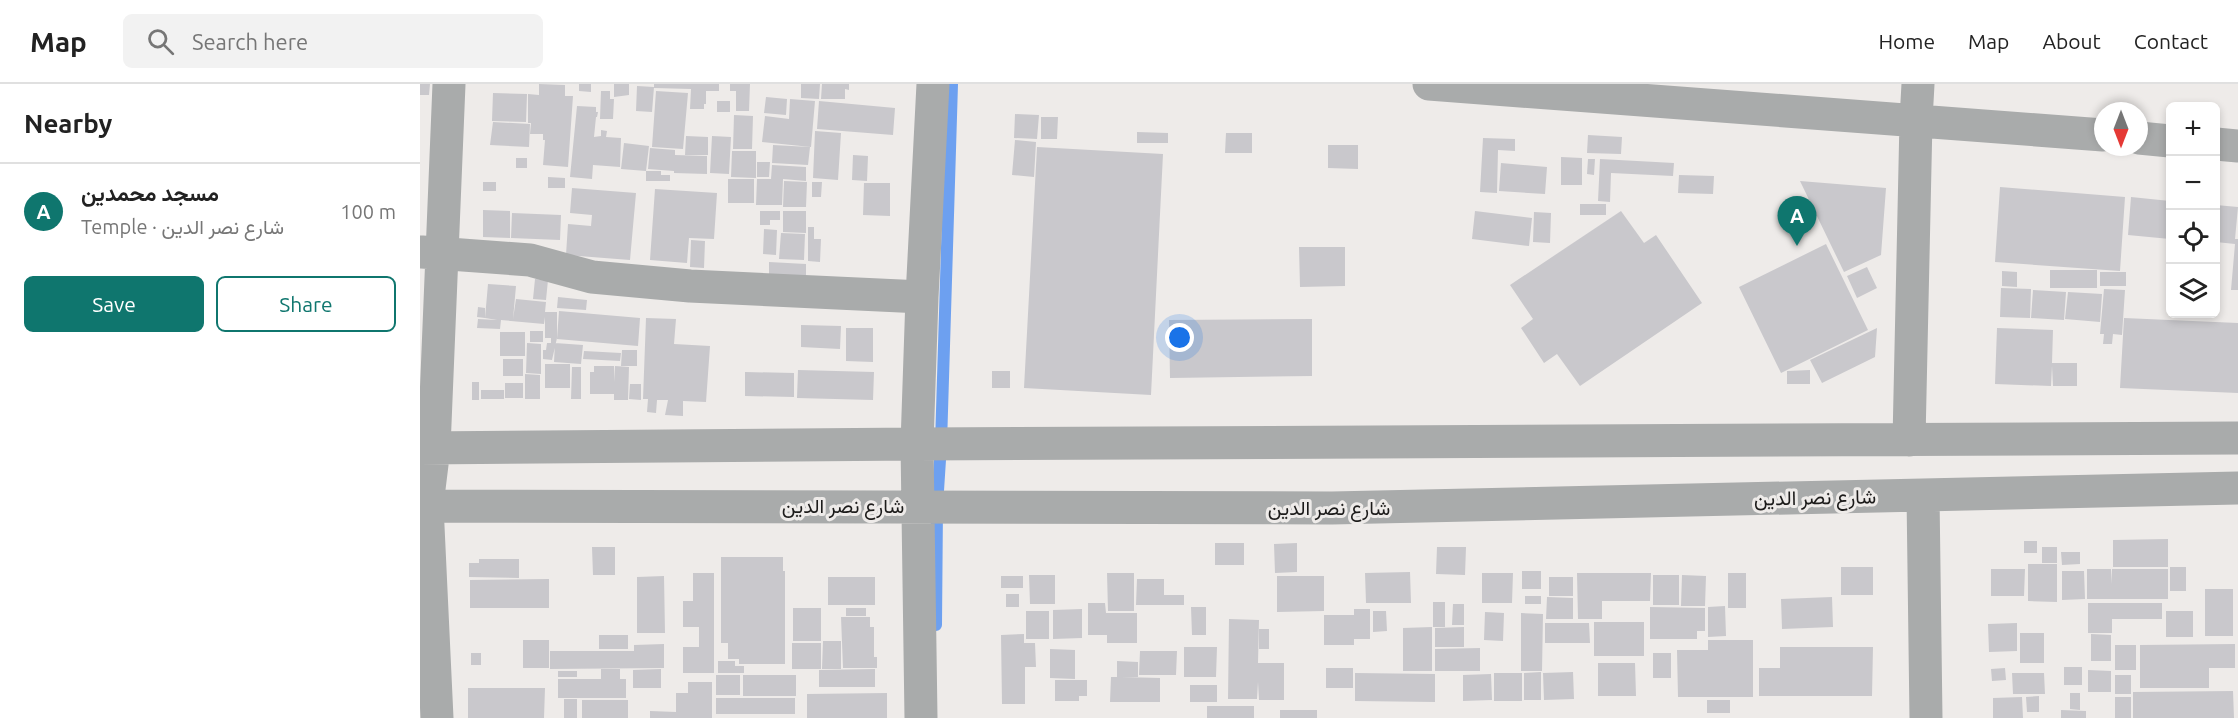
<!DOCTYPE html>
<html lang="en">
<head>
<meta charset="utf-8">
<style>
	body { margin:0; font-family:Ubuntu,Vazirmatn,sans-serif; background:#f2f2f2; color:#222 }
	.controls { position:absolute; right:18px; top:18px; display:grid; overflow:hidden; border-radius:9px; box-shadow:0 3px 9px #0003 }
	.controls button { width:54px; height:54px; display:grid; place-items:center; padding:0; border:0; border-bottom:2px solid #e0e0e0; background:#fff; color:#222; font:30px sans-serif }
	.compass { position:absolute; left:1674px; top:18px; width:54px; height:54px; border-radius:50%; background:#fff; box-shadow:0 3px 9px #0003; rotate:180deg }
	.you { position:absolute; left:760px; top:254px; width:21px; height:21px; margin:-15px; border:4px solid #fff; border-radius:50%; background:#1a73e8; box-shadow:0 0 0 9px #1a73e833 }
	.badge { display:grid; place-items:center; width:39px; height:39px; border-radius:50%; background:#0f766e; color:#fff; font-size:20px; font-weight:700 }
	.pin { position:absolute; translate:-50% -50px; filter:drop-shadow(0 2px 3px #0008) }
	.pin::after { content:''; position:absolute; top:32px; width:21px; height:18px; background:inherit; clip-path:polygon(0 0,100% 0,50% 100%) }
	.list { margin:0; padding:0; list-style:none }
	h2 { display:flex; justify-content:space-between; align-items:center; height:78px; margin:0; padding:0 24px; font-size:26px }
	h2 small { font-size:20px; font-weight:400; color:#767676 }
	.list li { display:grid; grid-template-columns:39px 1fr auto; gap:18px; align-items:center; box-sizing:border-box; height:96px; padding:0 24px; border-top:2px solid #e0e0e0 }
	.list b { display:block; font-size:22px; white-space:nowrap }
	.list p { margin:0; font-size:20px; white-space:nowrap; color:#767676 }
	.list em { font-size:20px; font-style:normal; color:#767676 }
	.actions { display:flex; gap:12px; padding:18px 24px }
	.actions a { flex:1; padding:14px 0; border:2px solid #0f766e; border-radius:9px; text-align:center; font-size:21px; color:#0f766e }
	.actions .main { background:#0f766e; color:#fff }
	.icon { flex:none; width:33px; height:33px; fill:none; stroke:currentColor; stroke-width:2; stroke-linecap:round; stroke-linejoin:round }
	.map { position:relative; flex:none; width:1818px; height:634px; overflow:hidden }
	header { display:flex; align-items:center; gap:36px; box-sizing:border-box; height:84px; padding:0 30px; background:#fff; border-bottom:2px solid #e0e0e0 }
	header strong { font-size:28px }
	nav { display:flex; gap:33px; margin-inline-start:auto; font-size:21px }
	.search { width:420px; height:54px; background:#f2f2f2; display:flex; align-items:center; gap:15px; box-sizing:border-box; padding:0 21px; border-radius:9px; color:#767676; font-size:22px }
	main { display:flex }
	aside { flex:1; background:#fff }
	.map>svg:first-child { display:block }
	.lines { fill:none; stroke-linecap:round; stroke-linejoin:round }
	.stream { stroke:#6da0f0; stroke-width:12 }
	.building { fill:#c9c8cc }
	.minor { stroke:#a9abab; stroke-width:33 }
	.labels { text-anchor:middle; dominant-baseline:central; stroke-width:6; stroke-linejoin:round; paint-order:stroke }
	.street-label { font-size:20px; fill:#1c1b1a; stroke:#eeebe9 }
</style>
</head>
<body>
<header>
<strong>Map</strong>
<div class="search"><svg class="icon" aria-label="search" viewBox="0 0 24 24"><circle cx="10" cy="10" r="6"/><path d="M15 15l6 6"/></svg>Search here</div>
<nav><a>Home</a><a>Map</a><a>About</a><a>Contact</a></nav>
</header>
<main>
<aside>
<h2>Nearby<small></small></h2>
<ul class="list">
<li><span class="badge">A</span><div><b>مسجد محمدين</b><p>Temple · شارع نصر الدين</p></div><em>100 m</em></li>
</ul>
<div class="actions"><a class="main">Save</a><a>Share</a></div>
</aside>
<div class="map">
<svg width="1818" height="634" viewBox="0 0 1818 634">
	<rect width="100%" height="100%" fill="#eeebe9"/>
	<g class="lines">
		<path class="stream" d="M516,541L517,422L521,360L532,0"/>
	</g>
	<path class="building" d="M0,0H10L9,11H0Z
		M119,0L145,1V12H153L148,83L123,81L125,56H123V50H110L111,39H108V10L119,11Z
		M159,0H171V8L159,7Z
		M194,0H209V11L194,13Z
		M234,0H299V7H286V20H284V25H270L271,5L234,4Z
		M310,0H330L329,27H316V7H310Z
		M381,0H400L399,15L381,14Z
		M402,0H429V6L425,5V15H401Z
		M217,2L234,3L232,28L216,27Z
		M181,7H190V15H194L193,35H180Z
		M236,7L268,9L263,65L232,63Z
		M73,9L107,10L106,38L72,37Z
		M346,13L367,15L366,31L344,29Z
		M370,15L395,17L391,63L342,58L345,32L369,35Z
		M297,17H310V28H297Z
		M399,17L475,24L473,51L397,45Z
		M157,22L176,23V28H178L177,33H176L174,53L181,52V46L187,47L186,53L201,54L200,83L173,81L172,95L150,93Z
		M595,30L619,31L617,55L594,54Z
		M314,31L333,32L332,65H313Z
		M621,33H638L637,55H621Z
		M73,38L110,40L109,63L70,61Z
		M395,47L421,49L418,96L393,94Z
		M717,48L748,49V59H717Z
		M806,49H832V69H805Z
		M1168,51L1202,53L1201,70L1167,69Z
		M266,52L288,53V71H265Z
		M292,52L311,53L309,90L290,89Z
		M1063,54L1095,55V67L1078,66L1077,109L1060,108Z
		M595,56L616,58L614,93L592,91Z
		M204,59L229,62L226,87L201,85Z
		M353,61L390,63L388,81L352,79Z
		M908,61H938V85L908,84Z
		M617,63L743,70L731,311L604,304Z
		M230,64L255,66V71L287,72V90L254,89V87L228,85Z
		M312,67H336V94L311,93Z
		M433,71L448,72L447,97L432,96Z
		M1141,73L1162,74V101H1141Z
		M96,74H107V84H96Z
		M1168,75H1175L1174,91L1167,90Z
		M1180,75L1254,79L1253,92L1191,89L1190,118L1178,117Z
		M337,78H350L349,93H337Z
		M1081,79L1127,83L1125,110L1079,107Z
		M352,81L386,83V97L363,95L362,121H336L337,95H351Z
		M226,87H241V91H250V97H226Z
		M1259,91L1294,92L1293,110L1258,109Z
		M128,93L145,94V104H128Z
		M308,95H334V119H308Z
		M364,97L387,98L386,123H363Z
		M1380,97L1466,104L1461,171L1424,188Z
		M63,98H76V107H63Z
		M392,98H402L401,113H392Z
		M444,99H470V132L443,131Z
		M1580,103L1705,113L1700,187L1575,178Z
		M152,104L216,109L210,176L146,171L148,140L171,142L172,131L150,129Z
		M235,105L297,109L294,155L269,154L267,179L230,176Z
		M1711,113L1750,117V155L1708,151Z
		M1160,120H1186V131H1160Z
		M1796,121L1818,123L1815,155H1818V206H1811L1815,160L1796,158Z
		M63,126L90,127V154L63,153Z
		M340,127H360V136H350V141H340Z
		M363,127H386V149L363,148Z
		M1055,127L1112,134L1109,162L1052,155Z
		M1201,127L1224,159L1236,151L1282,219L1160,302L1137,270L1124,279L1101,244L1113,235L1090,201Z
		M1114,128L1131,129L1130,159L1113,158Z
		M92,129L141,131L140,156L91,154Z
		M388,143H394V155H401L400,178L388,177Z
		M344,145L357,146L356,171L343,170Z
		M361,149L385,150L384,176L359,175Z
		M271,156L285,157L284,184L270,183Z
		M1406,160L1448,246L1361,289L1319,203Z
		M879,163H925V202L880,203Z
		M349,178L386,180V197L349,192Z
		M1447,183L1457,204L1437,214L1427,192Z
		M1630,186H1677V204H1630Z
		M1582,187L1597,188V203L1582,202Z
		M1680,188H1706V202H1680Z
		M115,195L128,196L126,216L113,215Z
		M68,200L96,202L93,235L96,215L126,218L125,228H137V254L132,276L123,275V266H126L127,259H131V254H125V233L124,240L81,236L80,245L57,244L58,235L77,236L65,234Z
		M1581,204L1611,205L1610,234L1580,233Z
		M1684,205L1705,206L1702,251L1693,250L1692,260H1683L1684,250H1680Z
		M1613,206L1646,208L1644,236L1611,234Z
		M1648,208L1682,210L1680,238L1645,235Z
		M138,213L167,216L166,226L137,224Z
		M58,223L65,224V234L57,233Z
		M139,227L220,234L218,262L137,255Z
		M226,234L256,235L254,260L290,262L286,318L263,317V332L245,331L248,316H237L236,329L227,328L228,315H223Z
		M1704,234L1818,239V309L1700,304Z
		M892,235V292L750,294L749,236Z
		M381,241L421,242L420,265L381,263Z
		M426,244H453V278L426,277Z
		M1457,244L1455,273L1402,299L1390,276Z
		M1577,244L1633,246L1632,279H1657V302H1633L1632,282L1631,302L1575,300Z
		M110,247H123V258H110Z
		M80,248H105V272H80Z
		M107,259L121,260V290L106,289Z
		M135,259L163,261L161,280L134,278Z
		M202,266H217V282H201Z
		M164,267L201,269L200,277L163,275Z
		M83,275H103V292H83Z
		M125,280H150V304H125Z
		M174,282H194V298L195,282L209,283L208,316H194V310H170V288H174Z
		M152,283H161V315H151Z
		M378,286L454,288L453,316L377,314Z
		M1390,286V300H1367V287Z
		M572,287H590V304H572Z
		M325,288L374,289V313L325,312Z
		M105,290L120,291V315H105Z
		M52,298H59V316H52Z
		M85,299H103V314H85Z
		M210,300H221V316L209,315Z
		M61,306H84V315H61Z
		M1748,455V483H1693V456Z
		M1604,457H1617V469H1604Z
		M795,459H824V481H795Z
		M877,459V488L855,489L854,460Z
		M172,463H195V491H173Z
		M1017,463H1046L1045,491L1016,490Z
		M1622,463H1637V479H1622Z
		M1641,468H1660V480L1642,481Z
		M301,473H363V487H365V580H319V575H308V559H301Z
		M59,475H99V494L49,493V479H59Z
		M1608,480H1637V518L1608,517Z
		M1421,483H1453V511H1421Z
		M1750,483H1766V507H1750Z
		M1571,485H1605L1604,512H1571Z
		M1667,485H1691V500L1692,485H1748V515H1667Z
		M1102,487H1121V505H1102Z
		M1642,487H1664L1665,515L1642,516Z
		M990,488L991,519H946L945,489Z
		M273,489H294V589H263V563H279V543H263V517H273Z
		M687,489H714V527H688Z
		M1062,489H1093L1092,519H1062Z
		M1157,489H1231L1230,517H1182V535H1158Z
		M1308,489H1326V524H1308Z
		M609,491H635V520H610Z
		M1233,491H1259V521H1233Z
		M1262,491L1286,492L1285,522H1261Z
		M244,492L245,549H217V493Z
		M581,492H603V504H581Z
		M857,492H904V527L857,528Z
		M408,493H455V521H408Z
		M1129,493H1153V512H1129Z
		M129,495V524H50V496Z
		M717,495H744V511H764V521H716Z
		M1785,505H1813V552H1785Z
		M586,510H599V523H586Z
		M1105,512H1121V520H1105Z
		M1127,513L1153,514V535H1126Z
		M1412,513L1413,543L1362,545L1361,515Z
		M1013,518H1025V543H1013Z
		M668,519H685L686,529H717V559H687V551H668Z
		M1668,519H1742V535H1692V549H1668Z
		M1033,520H1044V541H1032Z
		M1305,522L1306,552L1288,553V523Z
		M771,523H786V551H772Z
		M1230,523L1285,524V547H1277V555H1230Z
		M373,524H401V557H373Z
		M426,524H446V532H426Z
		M662,525V554L633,555V526Z
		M934,525H950V555H934V561H904V531H934Z
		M606,527H629V555H606Z
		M953,527H966L967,547L953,548Z
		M1746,527H1773V553H1746Z
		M1065,528L1084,529L1083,557L1064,556Z
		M1101,529L1123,530L1122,587H1101Z
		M421,533H450V543H454V573H457V584H423Z
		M809,535L839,536L838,579H864V616H839L838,598L837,615H808Z
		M1174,538H1224V572H1174Z
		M1125,539H1169L1170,559H1125Z
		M1597,539V567L1569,568L1568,540Z
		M1012,543V587H983V544Z
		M1044,543V563H1015V544Z
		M839,545H849V565H839Z
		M1600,549H1624V579H1600Z
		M604,550V559H615L616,583H605V620H582L581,551Z
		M1671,550L1691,551V577H1671Z
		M179,551H208V565H179Z
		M103,556H129V584H103Z
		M1288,556H1333V613H1258L1257,566H1288Z
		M403,557H421V585H402Z
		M372,559H401V585H372Z
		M244,560V584L130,585V567H214V561Z
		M1815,560V584H1789V604H1720V561Z
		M1695,561H1716V586H1695Z
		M764,563H797L796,593H764Z
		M1360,563H1453L1452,612H1339V584H1360Z
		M1060,564V587H1015V565Z
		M630,565L655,566V595L630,594Z
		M720,567H757L756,591H719Z
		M51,569H61V581H51Z
		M1233,569H1251V594H1233Z
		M298,577H315V582H324V589H298Z
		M697,577L718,578V593H702L740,594V618H690L691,593H697Z
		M1178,579H1215L1216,612H1178Z
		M1644,583H1662V601H1644Z
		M906,584H933V604H906Z
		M1585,584L1586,596L1572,597L1571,585Z
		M181,585H200V595H206V614H138V595H181Z
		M241,585V604H213V586Z
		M455,585V603H399V586Z
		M1668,586L1691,587V608H1668Z
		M138,587H157V593H138Z
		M1121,588V616H1104V589Z
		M1153,588L1154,615L1124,616L1123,589Z
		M935,589L1015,590V618L935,617Z
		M1074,589H1102V617H1074Z
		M1592,589H1624L1625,610H1593Z
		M1071,590L1072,616L1043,617V591Z
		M296,591H320V611H296Z
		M323,591H376V612H323Z
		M1695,591H1711V610H1695Z
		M635,596H667V612H659V617H635Z
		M268,598H292V634H230V627L256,628V609H268Z
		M770,601H797V618H770Z
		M48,604H125L124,634H48Z
		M1813,607L1814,634H1713V608Z
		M467,609V634H387V610Z
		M1650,609H1660V626L1650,625Z
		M1619,612V628H1607L1606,613Z
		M1602,613L1603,634H1573V614Z
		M1695,613H1711V634H1695Z
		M296,614H375V630H296Z
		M144,615H157V634H144Z
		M162,616H208V634H162Z
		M1287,616H1310V629H1287Z
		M787,622H834V634H787Z
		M860,626H897V634H860Z
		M1641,626L1666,627V634H1641Z"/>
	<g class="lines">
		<path class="minor" d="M1009,0L1683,51
			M1719,54L1750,57
			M1796,60L1818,62
			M2,168L110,176L172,193L270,202L502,213
			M1489,356L1496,36L1498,0
			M0,364L497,360L1818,354
			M1503,411L1506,634
			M0,422L912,424L1818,404
			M17,634L7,421L14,364L29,0
			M501,634L497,360L502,213L513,0"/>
	</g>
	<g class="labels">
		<g class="street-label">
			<text transform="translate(1395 413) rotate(-1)">شارع نصر الدين</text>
			<text x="423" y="421">شارع نصر الدين</text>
			<text x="909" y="423">شارع نصر الدين</text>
		</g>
	</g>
</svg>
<div class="controls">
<button>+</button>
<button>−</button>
<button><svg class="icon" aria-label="locate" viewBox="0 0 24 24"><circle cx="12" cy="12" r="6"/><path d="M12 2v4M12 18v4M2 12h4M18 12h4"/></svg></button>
<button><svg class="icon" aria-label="layers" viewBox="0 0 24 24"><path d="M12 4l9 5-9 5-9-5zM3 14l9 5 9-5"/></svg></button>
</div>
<svg class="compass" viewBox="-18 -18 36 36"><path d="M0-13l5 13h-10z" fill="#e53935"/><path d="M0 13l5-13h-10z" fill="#767676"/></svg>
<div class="you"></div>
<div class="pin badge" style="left:1377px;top:162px">A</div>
</div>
</main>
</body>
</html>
